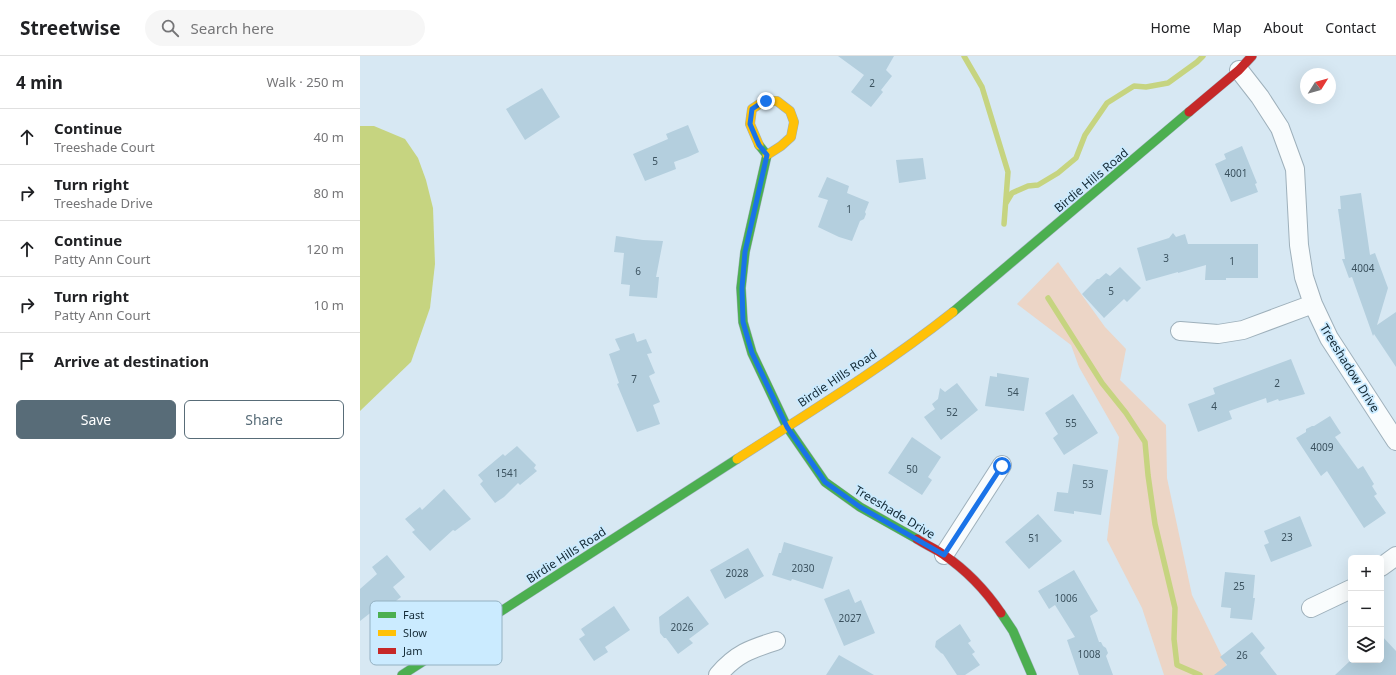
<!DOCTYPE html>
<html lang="en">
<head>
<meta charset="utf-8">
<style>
	body { margin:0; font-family:"Noto Sans",sans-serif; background:#f6f6f6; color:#202124 }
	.controls { position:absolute; right:12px; bottom:12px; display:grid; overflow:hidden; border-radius:6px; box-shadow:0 4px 16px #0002 }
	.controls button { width:36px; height:36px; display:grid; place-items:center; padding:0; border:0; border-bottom:1px solid #e0e0e0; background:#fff; color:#202124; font:20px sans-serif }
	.compass { position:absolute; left:940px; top:12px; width:36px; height:36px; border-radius:50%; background:#fff; box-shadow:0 4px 16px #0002; rotate:53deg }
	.stop { position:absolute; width:12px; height:12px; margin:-9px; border:3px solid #1a73e8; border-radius:50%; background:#fff }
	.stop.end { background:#1a73e8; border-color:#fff; box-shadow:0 1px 4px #0008 }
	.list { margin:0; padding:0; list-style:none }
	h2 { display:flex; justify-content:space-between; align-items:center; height:52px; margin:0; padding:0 16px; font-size:17px }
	h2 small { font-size:13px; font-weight:400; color:#757577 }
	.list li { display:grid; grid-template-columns:26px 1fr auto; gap:12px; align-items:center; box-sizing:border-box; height:56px; padding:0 16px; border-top:1px solid #e0e0e0 }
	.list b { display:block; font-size:15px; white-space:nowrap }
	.list p { margin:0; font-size:13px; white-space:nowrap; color:#757577 }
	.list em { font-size:13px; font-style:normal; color:#757577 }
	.actions { display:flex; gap:8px; padding:12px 16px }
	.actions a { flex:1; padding:9px 0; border:1px solid #586c78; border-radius:6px; text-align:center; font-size:14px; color:#586c78 }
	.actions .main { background:#586c78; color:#fff }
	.icon { flex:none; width:22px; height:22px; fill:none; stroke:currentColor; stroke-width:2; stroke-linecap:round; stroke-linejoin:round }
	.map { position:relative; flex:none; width:1036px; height:619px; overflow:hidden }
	header { display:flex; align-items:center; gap:24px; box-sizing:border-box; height:56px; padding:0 20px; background:#fff; border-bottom:1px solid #e0e0e0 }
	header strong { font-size:19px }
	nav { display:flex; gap:22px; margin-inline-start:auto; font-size:14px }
	.search { width:280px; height:36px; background:#f6f6f6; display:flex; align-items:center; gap:10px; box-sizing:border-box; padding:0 14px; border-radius:22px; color:#757577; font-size:15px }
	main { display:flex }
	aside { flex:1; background:#fff }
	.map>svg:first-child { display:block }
	.green { fill:#ecd5c6 }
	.water { fill:#c6d480 }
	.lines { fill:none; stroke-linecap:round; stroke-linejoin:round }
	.stream { stroke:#c6d480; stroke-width:5.5 }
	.building { fill:#b4cfde }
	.street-casing { stroke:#9eb0bb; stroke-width:20 }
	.fast-casing { stroke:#9eb0bb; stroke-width:10 }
	.slow-casing { stroke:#9eb0bb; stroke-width:10 }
	.jam-casing { stroke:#9eb0bb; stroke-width:10 }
	.street { stroke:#f9fcfd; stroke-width:18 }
	.fast { stroke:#4caf50; stroke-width:9 }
	.slow { stroke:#ffc107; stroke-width:9 }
	.jam { stroke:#c62828; stroke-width:9 }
	.route { stroke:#1a73e8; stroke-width:5 }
	.labels { text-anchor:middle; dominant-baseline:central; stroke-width:3.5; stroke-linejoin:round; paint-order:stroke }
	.number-label { font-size:10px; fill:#3b525f }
	.street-label { font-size:12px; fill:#132935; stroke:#cbebff }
	.key { fill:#cbebff; stroke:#94b1c2; stroke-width:1 }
	.key-label { font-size:11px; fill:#132935 }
</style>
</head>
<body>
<header>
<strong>Streetwise</strong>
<div class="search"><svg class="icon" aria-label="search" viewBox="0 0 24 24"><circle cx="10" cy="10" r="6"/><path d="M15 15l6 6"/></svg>Search here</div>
<nav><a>Home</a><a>Map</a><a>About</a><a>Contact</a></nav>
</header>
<main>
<aside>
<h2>4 min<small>Walk · 250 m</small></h2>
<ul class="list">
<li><svg class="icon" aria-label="ahead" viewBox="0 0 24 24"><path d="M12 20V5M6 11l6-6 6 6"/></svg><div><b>Continue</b><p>Treeshade Court</p></div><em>40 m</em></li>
<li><svg class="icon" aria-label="right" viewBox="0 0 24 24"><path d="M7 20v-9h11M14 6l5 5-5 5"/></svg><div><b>Turn right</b><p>Treeshade Drive</p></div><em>80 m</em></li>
<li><svg class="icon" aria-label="ahead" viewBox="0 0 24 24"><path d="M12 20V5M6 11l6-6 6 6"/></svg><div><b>Continue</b><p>Patty Ann Court</p></div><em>120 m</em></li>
<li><svg class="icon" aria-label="right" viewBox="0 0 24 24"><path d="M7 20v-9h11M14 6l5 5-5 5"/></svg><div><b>Turn right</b><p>Patty Ann Court</p></div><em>10 m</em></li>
<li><svg class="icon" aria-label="arrive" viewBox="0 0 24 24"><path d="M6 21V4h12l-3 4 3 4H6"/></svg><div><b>Arrive at destination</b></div></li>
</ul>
<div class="actions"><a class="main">Save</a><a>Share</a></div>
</aside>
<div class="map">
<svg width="1036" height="619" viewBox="0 0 1036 619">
	<rect width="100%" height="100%" fill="#d7e8f3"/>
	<path class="green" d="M698,206L745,271L766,293L760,324L806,369L807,422L832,539L871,619H804L782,552L747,484L759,381L719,311L711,289L657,248Z"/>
	<path class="water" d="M0,70H14L45,83L58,102L66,124L73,152L75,208L70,252L51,306L0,355Z"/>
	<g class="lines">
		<path class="stream" d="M604,0L622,31L648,116L644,168
			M646,147L652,137L668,130L678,129L698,117L716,102L725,79L747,47L774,30L786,31L808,27L837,6L843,0
			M688,242L742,327L766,357L785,386L788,419L795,468L815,552L814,583L817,609L840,619"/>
	</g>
	<path class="building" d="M478,0H534L526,14L532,20L521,34L523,36L511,51L491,36L504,19Z
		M182,32L200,61L165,84L146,53Z
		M328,69L339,96L328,101L314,106L316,113L285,125L273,98L308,83L306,78Z
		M882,90L897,127L895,128L898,136L871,146L855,108L866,103L864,98Z
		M563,102L566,123L539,127L536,104Z
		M467,121L489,130L487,137L509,146L505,156L506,158L504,163L500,165L492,185L479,181L458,171L468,144L458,141Z
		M1001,137L1010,199L1015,197L1028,232L1017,269L1036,256V311L1014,278L1013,280L992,221L989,222L982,203H985L978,153H981L980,140Z
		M813,177L816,181L825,178L828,188H898V222H866V224H845L846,209L818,217V216L786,225L777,192L809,182Z
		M256,180L283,184L303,185L296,221H299L297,242L269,240L270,229L261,228L264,197L254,196Z
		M760,211L781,232L767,246L764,243L744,262L722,238L737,223H739L746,217L750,220Z
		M274,277L277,286L286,283L292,297L287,298L295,317L289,320L300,346L293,349L300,368L277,376L257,328L259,327L249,298L260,294L255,283Z
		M931,303L945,338L919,345L918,343L907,347L906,342L869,355L872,363L838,376L828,348L855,338L853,332Z
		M637,317L669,322L664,355L625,350L630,320L637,321Z
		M597,327L618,354L581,384L564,361L575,353L572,348L578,343L580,332L585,336Z
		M713,338L738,377L704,399L693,382L698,378L685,357Z
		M970,360L981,377L975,381L998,413L1003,410L1014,428L1012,430L1017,438L1014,440L1026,457L1004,472L967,415L961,420L936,382L946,376V373L952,370H954Z
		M552,381L581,401L568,421L572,424L562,439L528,417Z
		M157,390L176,409L174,412L177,415L160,429L158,427L144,441L135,447L120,428L123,425L118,419L143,398L145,400Z
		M713,408L748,414L741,459L714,455V458L694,455L697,436L708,437Z
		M84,433L111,463L95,475L93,474L70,495L52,476L55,474L45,463L60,451L62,454Z
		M678,458L702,485L669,513L645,486Z
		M940,460L952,490L911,506L904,489L909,487L904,475Z
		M424,486L473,501L463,533L432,523L431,525L412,519L419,497H421Z
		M388,492L404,520L365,543L350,514Z
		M27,499L45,521L33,531L41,541L22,556L18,551L0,565V533L17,518L12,511Z
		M714,514L738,555L730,560L739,586H741L743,590L746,592L748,597L746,600L753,619H719L707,584L715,581L695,549L689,553L678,535Z
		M865,516L895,519L893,542H895L892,564L870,562L871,552L861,551Z
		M489,533L495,547L501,544L515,577L484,590L464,543Z
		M328,540L349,568L329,583L333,587L318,598L306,582H304L300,577L299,561Z
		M254,550L270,574L245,591L248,596L234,605L219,583L225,579L221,573Z
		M600,568L611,585L608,587L615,596L612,598L620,609L605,619H597L583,598L581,597L575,591L576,585Z
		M892,576L905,592L900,597L917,619H854L867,609L860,601Z
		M1021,579L1036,595V619H975L991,604H1021Z
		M479,599L514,619H466Z"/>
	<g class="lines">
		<defs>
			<path id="street" d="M879,14L900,41L920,72L935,113L939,189L944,221L953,248L969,282L1036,385
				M820,275L858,278L883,274L953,248
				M584,499L642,409
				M1021,511L1036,500
				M951,552L991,533
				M358,619C376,598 390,593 416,585"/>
			<path id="fast" d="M399,89L407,99L385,196L381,232L383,266L392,297L427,371L465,426L500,451L557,483
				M593,256L829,56
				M641,557L653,575L672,619
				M42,619L377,403"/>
			<path id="slow" d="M399,89L390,68L392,53L404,45H417L430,55L434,66L431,81L421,90L407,99
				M377,403C450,356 525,310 593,256"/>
			<path id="jam" d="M829,56L879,14L892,0
				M557,483C566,489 576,493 584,499C606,514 626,535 641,557"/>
		</defs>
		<use href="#street" class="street-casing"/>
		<use href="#fast" class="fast-casing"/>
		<use href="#slow" class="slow-casing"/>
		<use href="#jam" class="jam-casing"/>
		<use href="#street" class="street"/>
		<use href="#fast" class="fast"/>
		<use href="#slow" class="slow"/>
		<use href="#jam" class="jam"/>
	</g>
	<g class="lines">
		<path class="route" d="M406,45H404L392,53L390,68L399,89L407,99L385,196L382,232L383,266L392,297L427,371L465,426L500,451L584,499L642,410"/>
	</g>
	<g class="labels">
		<g class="number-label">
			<text x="512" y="27">2</text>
			<text x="295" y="105">5</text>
			<text x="876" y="117">4001</text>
			<text x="489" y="153">1</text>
			<text x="806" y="202">3</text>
			<text x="872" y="205">1</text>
			<text x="1003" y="212">4004</text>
			<text x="278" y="215">6</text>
			<text x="751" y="235">5</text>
			<text x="274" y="323">7</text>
			<text x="917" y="327">2</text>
			<text x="653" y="336">54</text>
			<text x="854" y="350">4</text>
			<text x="592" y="356">52</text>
			<text x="711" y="367">55</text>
			<text x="962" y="391">4009</text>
			<text x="552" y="413">50</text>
			<text x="147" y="417">1541</text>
			<text x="728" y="428">53</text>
			<text x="927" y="481">23</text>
			<text x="674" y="482">51</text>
			<text x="443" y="512">2030</text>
			<text x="377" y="517">2028</text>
			<text x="879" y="530">25</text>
			<text x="706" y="542">1006</text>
			<text x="490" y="562">2027</text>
			<text x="322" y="571">2026</text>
			<text x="729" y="598">1008</text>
			<text x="882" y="599">26</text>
		</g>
		<g class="street-label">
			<text transform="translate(731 124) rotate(-40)">Birdie Hills Road</text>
			<text transform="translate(990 312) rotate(58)">Treeshadow Drive</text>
			<text transform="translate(477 322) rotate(-34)">Birdie Hills Road</text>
			<text transform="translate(535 456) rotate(31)">Treeshade Drive</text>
			<text transform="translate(206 499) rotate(-33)">Birdie Hills Road</text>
		</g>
	</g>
	<rect x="10" y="545" width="132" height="64" rx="6" class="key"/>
	<rect x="18" y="556" width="18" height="6" fill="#4caf50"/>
	<rect x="18" y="574" width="18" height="6" fill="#ffc107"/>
	<rect x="18" y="592" width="18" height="6" fill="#c62828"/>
	<g class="key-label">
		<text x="43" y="563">Fast</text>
		<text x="43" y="581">Slow</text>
		<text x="43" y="599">Jam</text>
	</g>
</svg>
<div class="controls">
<button>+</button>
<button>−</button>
<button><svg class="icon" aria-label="layers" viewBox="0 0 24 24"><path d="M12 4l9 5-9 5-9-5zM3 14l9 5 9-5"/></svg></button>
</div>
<svg class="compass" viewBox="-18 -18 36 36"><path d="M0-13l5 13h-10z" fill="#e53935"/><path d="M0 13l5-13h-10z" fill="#757577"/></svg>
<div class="stop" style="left:642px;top:410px"></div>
<div class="stop end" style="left:406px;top:45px"></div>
</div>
</main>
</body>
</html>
